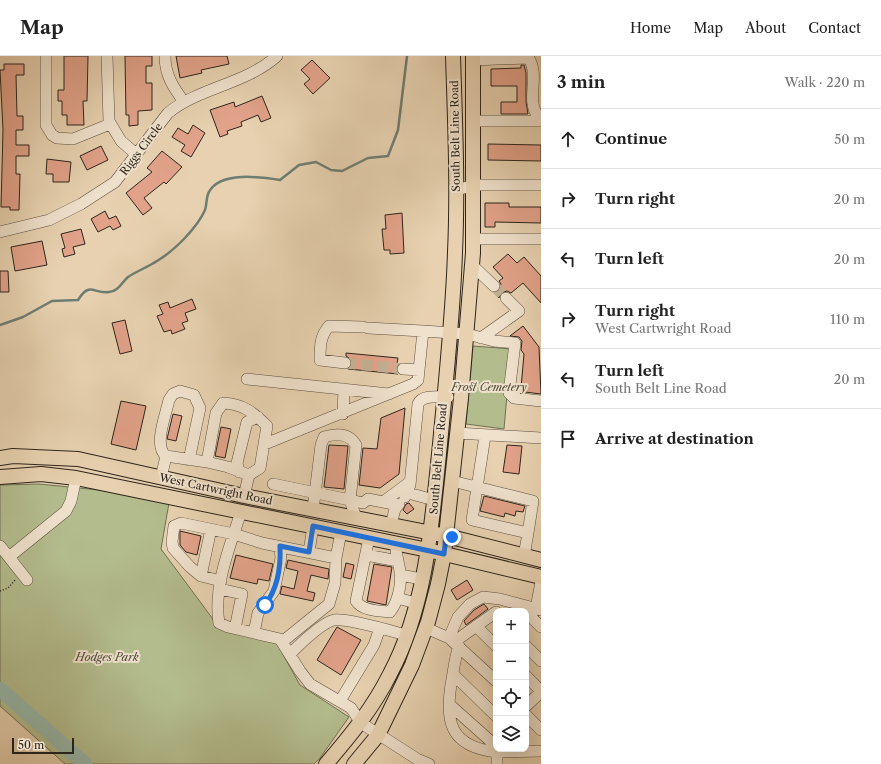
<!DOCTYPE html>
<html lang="en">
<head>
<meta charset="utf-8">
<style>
	body { margin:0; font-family:"Libre Caslon Text",serif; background:#f2f2f2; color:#222 }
	.controls { position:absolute; right:12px; bottom:12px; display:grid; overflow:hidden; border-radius:8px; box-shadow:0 4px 16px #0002 }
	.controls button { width:36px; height:36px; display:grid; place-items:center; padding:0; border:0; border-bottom:1px solid #e0e0e0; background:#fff; color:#222; font:20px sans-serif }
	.scale { position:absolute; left:12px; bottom:10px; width:62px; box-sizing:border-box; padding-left:4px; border:2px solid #2d251c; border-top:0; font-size:11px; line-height:14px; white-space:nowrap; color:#2d251c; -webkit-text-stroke:3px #efe1cc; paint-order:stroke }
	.stop { position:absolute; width:12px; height:12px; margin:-9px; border:3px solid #1a73e8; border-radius:50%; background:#fff }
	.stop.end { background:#1a73e8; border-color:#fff; box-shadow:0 1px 4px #0008 }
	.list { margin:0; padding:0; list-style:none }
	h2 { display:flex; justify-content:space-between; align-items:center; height:52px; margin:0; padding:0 16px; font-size:17px }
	h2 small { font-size:13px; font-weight:400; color:#767676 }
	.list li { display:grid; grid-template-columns:26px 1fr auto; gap:12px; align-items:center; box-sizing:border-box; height:60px; padding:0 16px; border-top:1px solid #e0e0e0 }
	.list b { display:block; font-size:15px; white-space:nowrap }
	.list p { margin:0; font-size:13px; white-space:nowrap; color:#767676 }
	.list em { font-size:13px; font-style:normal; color:#767676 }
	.icon { flex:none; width:22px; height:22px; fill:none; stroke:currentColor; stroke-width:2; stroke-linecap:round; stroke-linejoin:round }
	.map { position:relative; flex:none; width:541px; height:708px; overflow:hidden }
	header { display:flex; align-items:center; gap:24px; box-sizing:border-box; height:56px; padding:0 20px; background:#fff; border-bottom:1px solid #e0e0e0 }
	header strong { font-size:19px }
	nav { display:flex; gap:22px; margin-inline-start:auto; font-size:14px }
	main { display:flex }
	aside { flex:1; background:#fff }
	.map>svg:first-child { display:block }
	.green { fill:#b3bc8d; stroke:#707054 }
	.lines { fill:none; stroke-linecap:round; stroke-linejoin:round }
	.stream { stroke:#6d7d71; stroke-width:2.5 }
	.river { stroke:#97b7aa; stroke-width:15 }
	.building { fill:#e1a289; stroke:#2d251c }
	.minor-tunnel { stroke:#c2af92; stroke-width:11; stroke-dasharray:11 5.5; stroke-linecap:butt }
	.minor-casing { stroke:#5c5041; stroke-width:12 }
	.major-casing { stroke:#2d251c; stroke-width:16 }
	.path { stroke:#2d251c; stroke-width:1.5; stroke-dasharray:1 2; stroke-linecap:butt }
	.minor { stroke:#efe1cc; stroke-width:11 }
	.major { stroke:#e7d1b0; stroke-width:14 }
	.route { stroke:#1a73e8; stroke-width:5 }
	.labels { text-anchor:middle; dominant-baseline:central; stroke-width:4; stroke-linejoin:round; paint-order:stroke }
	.street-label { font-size:11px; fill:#2d251c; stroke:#efe1cc }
	.park-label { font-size:11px; font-style:italic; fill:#4e4b38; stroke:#efe1cc }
</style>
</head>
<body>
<header>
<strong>Map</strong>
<nav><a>Home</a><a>Map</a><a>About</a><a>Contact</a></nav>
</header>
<main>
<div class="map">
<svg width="541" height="708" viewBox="0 0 541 708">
	<rect width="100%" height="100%" fill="#e7d1b0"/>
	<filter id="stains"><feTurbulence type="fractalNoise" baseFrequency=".005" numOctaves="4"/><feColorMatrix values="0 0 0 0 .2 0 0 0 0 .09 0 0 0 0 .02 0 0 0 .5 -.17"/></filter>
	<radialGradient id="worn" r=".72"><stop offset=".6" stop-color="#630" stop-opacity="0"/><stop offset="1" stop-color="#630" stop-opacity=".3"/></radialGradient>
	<path class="green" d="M473,290L511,293L504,373L466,368Z
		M39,428L109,435L169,447L161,493L221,574L276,586L300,629L349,661L320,702L314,708H65L0,650V429Z"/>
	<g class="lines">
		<path class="stream" d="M0,269L23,261L52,245L78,244C90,225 93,238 109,236C118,236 122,226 128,221C137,215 148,211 157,205C174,195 197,172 205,154C207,148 206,141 209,136C220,115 261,121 280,124L299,109L316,106L331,114L342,115L368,102L388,100L398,74L407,0"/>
		<path class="river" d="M0,633L85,708"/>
	</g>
	<path class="building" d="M64,0H88L87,45H83L84,69H67V59H62V45H58V34H64Z
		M125,0H152V10H146V27H152V54L138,55V69L129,70V59H126Z
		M176,0H227L229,8L201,14L202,17L180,22Z
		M312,4L330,22L313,38L304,28L310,23L301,14Z
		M4,8H24V19H16L17,60H23V74H16V89H29V100H16V118H20L19,154H10V151H1L3,74L0,14H4Z
		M521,9H524L526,17V46L528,58H501V46H517V30H491V13L521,12Z
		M262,40L271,62L261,66L258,59L241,66L242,70L227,75L228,78L220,81L210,54L234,46L235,51Z
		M193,69L205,77L191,101L181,95L185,89L172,81L178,72L188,78Z
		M488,88L541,89V105L488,104Z
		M101,90L108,104L87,114L80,100Z
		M162,95L182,111L166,128L164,126L144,142L152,152L143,159L126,137L152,116L147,112Z
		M47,103L71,106L69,126H53V118H46Z
		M485,147H509V151H541V167L495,166V171H485Z
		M105,155L109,163L116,160L121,170L113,174L110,170L98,176L91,163Z
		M402,157L404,197L390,198V194H384L382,173H386L385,159Z
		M81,173L85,188L73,191L75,198L64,201L62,193L65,192L61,178Z
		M42,185L47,209L15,215L11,191Z
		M508,198L517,207L524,201L541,220V247L523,227L511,237L507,235L501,237L499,242L494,237L499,235L501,228L499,225L503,222L493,211Z
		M0,215H8L9,236H0Z
		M192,243L196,253L185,257L188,265L182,267L185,273L172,278L171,274L164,276L157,260L163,258L159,249L168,246L170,252Z
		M125,264L132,295L120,298L112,267Z
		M523,270L539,291L541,338L525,336L526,332H521L524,298L521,294L522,285L519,281L510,280Z
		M346,297L398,302L396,313L398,318L348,313L352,307L349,302L346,300Z
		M121,345L146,350L136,394L111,388Z
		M405,352L399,418L380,432L359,429L363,392L377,393L381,362Z
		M173,358L182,360L176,385L167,383Z
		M221,371L231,373L225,402L215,400Z
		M329,389L348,390L344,433L324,431Z
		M507,389L522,390L519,418L503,416Z
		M484,440L525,450L523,456L516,455L515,460L505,457L504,461L480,455Z
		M409,447L414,453L407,458L403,454L406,448Z
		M180,475L201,480L197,499L186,496L180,489Z
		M236,499L273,508L269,525L258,523L257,528L230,522Z
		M288,504L329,513L328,523L311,519L307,535L315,537L313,545L280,538L282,530L294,533L298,515L286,512Z
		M346,507L354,509L351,523L343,521Z
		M374,508L392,511L386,549L367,545Z
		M467,524L473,534L457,544L451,534Z
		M484,548L488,553L466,569L464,565L474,554Z
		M337,571L361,584L341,619L317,604Z"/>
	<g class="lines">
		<path class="minor-tunnel" d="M494,230L506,242
			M345,307L403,313"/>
		<defs>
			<path id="minor" d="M46,0V69L52,79L57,82L73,83L110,68
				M107,0L109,65L121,85L137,99
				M165,0C165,19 173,31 184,46
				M528,1C541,20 525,43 538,60H541
				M473,4L526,2L528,0
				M474,65H541
				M457,134L474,129H541
				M0,176L49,164L81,148L115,126L168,57C198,32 246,28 277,0
				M474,183H541
				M472,209L494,230
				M368,272L423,275
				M481,282L519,255L506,242
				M345,307L320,304C320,291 320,280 329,270L363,271
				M403,313L419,314
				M247,323L389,338
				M343,358L344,333
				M457,377L541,382
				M265,388L413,328L418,324L423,275L467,278L494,285L515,287L509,337L514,342L541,345
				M166,400L207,406
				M239,416L237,407L247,366L258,361
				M161,422L166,400C153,390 166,358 169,344L173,338L180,335L194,339L200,352L189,404
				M452,425L533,445L528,477L472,464L485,380
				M273,428L350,444L356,462
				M408,437L434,444
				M244,440L249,419L260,412L267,370C253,356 243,348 223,347L216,357L207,406L228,411L249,419
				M405,441L410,429L418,348C422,338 439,341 448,341
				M383,446L410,426
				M313,454L321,389L324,381C337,377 349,377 356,389L350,444L363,447L368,443L398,449
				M241,456C230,490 213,531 219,567L228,571L280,583L300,615L310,628L351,652L361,667L417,703L429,708
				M391,469L395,453L399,448
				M369,482L356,545C362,555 380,555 390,556C398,546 402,528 400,516C399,505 395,498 396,488
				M0,490L27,524
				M309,496L313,470
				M366,499L398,505
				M524,500L528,477
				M9,501L66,455L71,445L76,422
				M401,519L421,523
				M201,520L211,473
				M221,525L201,520L190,511L173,492L172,486L174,470L181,467L234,478L262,487L336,502L341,476
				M220,533L242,538L236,568
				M397,542L416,547
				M536,552L541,526
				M526,556L541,571
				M476,570L496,590
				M426,572L449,582L496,625
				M254,577L258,557L274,535L281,502L280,491
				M449,582L458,561L470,548L483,541L500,543L541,554
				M282,586L329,548L335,527L336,502
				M454,586L496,556
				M459,590C455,601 454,612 452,623C444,666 450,691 497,696V708
				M526,590L541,605
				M290,598C299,589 321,567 334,564C347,562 391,575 406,579
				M453,618L496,660
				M526,620L541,635
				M340,645L374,589L380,572
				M449,648L496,690
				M526,650L541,636
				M526,659L541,674
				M497,693V696L541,695"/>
			<path id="major" d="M0,402L13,400L78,403L244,440L447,480L541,504
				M0,421L41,418L76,422L428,494L541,521
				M326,708C351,679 373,652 390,618C427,548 432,465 440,388C446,324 453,260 455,196C458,131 455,65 453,0
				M354,708L378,679L412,609L428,566L438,528L444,498L461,342L473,197V0"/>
		</defs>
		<use href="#minor" class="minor-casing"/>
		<use href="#major" class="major-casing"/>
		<path class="path" d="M0,535L8,532L15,524"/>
		<use href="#minor" class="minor"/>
		<use href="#major" class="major"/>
	</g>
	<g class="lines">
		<path class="route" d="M265,549C278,532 281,511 280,490L309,496L313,470L444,498L446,480L452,481"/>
	</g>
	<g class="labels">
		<g class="street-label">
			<text transform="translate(455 80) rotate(-91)">South Belt Line Road</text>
			<text transform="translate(141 93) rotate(-53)">Riggs Circle</text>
			<text transform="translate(438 403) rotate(-85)">South Belt Line Road</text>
			<text transform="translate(216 433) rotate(12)">West Cartwright Road</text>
		</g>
		<g class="park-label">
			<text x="489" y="331">Frost Cemetery</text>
			<text x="107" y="601">Hodges Park</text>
		</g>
	</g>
	<rect width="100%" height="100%" filter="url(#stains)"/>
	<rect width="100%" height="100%" fill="url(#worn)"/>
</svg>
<div class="controls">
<button>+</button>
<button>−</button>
<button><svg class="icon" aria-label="locate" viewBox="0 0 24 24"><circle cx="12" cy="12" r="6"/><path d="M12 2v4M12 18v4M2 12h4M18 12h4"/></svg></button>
<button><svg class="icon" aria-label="layers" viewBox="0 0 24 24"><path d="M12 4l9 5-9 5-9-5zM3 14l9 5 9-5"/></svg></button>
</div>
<div class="scale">50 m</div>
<div class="stop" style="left:265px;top:549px"></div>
<div class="stop end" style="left:452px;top:481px"></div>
</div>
<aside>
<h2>3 min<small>Walk · 220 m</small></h2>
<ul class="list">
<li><svg class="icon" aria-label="ahead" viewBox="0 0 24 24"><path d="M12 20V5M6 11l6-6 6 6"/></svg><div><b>Continue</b></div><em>50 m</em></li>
<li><svg class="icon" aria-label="right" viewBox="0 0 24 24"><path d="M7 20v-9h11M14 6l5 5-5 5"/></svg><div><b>Turn right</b></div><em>20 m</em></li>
<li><svg class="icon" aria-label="left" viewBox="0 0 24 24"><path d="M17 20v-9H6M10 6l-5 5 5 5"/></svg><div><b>Turn left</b></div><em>20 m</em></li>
<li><svg class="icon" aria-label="right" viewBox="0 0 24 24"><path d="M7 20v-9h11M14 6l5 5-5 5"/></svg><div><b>Turn right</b><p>West Cartwright Road</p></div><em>110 m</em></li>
<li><svg class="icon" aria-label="left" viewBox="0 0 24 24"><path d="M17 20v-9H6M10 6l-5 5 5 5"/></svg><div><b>Turn left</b><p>South Belt Line Road</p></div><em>20 m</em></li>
<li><svg class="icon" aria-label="arrive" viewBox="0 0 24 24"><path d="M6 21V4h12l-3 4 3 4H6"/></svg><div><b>Arrive at destination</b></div></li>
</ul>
</aside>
</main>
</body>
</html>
